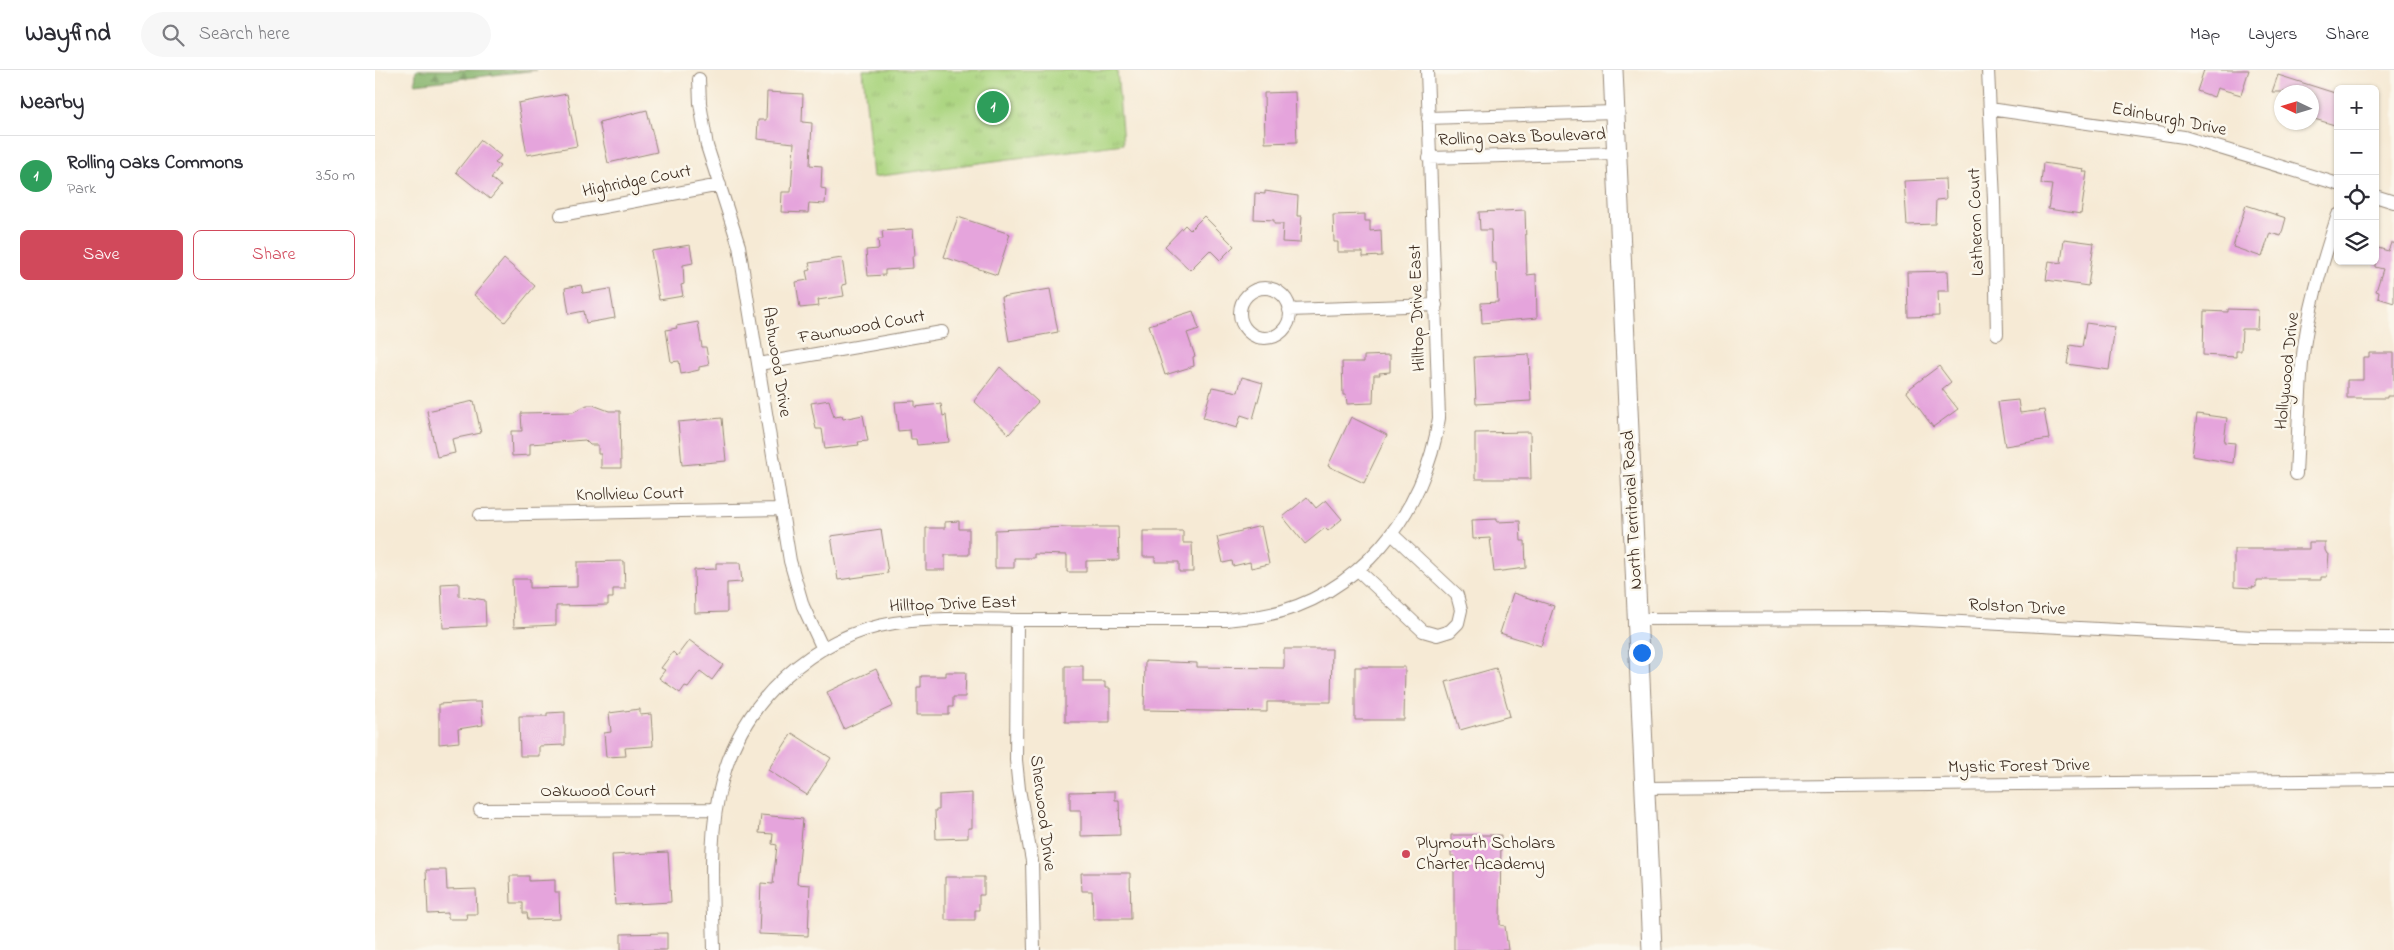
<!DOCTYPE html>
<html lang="en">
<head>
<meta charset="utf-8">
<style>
	body { margin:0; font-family:"Indie Flower",sans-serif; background:#f7f7f7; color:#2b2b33 }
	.controls { position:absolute; right:15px; top:15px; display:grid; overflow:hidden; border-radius:8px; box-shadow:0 1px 4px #0004 }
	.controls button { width:45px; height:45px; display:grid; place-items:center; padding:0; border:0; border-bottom:1px solid #e1e1e2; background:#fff; color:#2b2b33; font:25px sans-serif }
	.compass { position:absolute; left:1899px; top:15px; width:45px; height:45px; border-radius:50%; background:#fff; box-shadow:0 1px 4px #0004; rotate:274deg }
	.you { position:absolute; left:1266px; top:582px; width:18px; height:18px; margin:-12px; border:4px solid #fff; border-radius:50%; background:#1a73e8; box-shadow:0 0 0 8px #1a73e833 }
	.badge { display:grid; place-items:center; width:32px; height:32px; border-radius:50%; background:#d1495b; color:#fff; font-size:16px; font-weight:700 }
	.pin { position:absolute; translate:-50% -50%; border:2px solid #fff; box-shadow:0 1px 5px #0006 }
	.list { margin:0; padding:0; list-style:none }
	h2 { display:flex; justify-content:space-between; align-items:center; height:65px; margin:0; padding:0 20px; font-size:21px }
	h2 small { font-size:16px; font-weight:400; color:#7c7c81 }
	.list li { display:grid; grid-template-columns:32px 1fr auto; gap:15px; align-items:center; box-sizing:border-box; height:80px; padding:0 20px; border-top:1px solid #e1e1e2 }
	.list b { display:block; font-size:19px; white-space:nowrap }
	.list p { margin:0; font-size:16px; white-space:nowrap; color:#7c7c81 }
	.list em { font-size:16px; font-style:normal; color:#7c7c81 }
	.actions { display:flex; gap:10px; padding:15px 20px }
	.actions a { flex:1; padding:11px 0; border:1px solid #d1495b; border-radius:8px; text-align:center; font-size:18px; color:#d1495b }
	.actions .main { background:#d1495b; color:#fff }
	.icon { flex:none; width:28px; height:28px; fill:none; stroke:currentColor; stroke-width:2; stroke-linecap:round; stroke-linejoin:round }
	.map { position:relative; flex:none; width:2019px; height:880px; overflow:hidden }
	header { display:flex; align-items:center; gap:30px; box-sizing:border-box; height:70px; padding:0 25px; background:#fff; border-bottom:1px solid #e1e1e2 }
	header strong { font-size:24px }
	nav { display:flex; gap:28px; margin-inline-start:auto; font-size:18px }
	.search { width:350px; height:45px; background:#f7f7f7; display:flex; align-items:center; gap:12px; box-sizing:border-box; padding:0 18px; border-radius:28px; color:#7c7c81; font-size:19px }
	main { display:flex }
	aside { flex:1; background:#fff }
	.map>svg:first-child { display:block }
	.grass { fill:url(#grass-tufts); stroke:#748050 }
	.forest { fill:url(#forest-firs); stroke:#627046 }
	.building { fill:#e5a4dc }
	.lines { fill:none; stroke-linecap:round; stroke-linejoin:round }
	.minor-casing { stroke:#988a7a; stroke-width:14 }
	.secondary-casing { stroke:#988a7a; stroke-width:21 }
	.minor { stroke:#fff; stroke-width:12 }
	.secondary { stroke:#fff; stroke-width:19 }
	.poi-dot { fill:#d1495b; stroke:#fbf7ec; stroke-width:2 }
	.labels { text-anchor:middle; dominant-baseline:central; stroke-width:5; stroke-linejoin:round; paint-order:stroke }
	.street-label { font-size:18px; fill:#3b2a1e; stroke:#fbf7ec }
	.poi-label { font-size:18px; fill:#3b2a1e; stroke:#fbf7ec; text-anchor:start }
</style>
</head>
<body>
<header>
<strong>Wayfind</strong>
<div class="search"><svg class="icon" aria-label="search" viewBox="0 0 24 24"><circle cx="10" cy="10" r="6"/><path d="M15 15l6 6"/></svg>Search here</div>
<nav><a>Map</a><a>Layers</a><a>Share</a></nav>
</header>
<main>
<aside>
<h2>Nearby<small></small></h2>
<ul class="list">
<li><span class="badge" style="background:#2e9e5b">1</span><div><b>Rolling Oaks Commons</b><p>Park</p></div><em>350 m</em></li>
</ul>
<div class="actions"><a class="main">Save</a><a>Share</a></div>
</aside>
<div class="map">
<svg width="2019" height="880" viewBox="0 0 2019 880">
	<defs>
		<pattern id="grass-tufts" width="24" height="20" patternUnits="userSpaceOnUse" patternTransform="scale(1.25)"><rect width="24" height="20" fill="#acd581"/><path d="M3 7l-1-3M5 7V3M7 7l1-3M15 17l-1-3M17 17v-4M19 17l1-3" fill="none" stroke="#95b76f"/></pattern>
		<pattern id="forest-firs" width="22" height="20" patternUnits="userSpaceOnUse" patternTransform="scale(1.25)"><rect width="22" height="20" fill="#89b66f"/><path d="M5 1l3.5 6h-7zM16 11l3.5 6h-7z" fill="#71945b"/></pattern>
	</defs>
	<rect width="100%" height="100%" fill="#fbf7ec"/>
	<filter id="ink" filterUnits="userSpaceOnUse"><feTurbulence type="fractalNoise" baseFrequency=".02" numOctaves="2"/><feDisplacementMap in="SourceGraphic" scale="10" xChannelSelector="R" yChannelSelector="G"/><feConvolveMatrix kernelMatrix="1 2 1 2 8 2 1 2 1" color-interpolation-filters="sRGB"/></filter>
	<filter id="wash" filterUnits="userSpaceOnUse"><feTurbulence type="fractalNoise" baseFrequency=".0096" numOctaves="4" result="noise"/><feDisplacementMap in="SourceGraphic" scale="20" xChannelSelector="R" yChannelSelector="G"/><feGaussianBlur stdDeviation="1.12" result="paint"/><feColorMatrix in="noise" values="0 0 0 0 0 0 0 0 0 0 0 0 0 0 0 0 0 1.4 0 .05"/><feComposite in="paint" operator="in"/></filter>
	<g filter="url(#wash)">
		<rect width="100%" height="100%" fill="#f6ead5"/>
		<path class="grass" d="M488,0H742L748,74L498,107Z"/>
		<path class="forest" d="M41,0H162L40,14Z"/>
		<g id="blocks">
			<path class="building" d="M1829,0H1874L1866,25L1842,18L1839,27L1822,21Z
				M1903,5L1963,24V56L1936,48V22H1897Z
				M392,22L428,24L427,52L437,53L435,95L447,96L446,118L451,119L450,134L434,133L433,143L406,142L407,122H416L419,73L382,69L383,50H391Z
				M920,22L922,72L890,73L889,23Z
				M192,24L202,76L152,85L143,33Z
				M272,40L282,82L233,93L224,52Z
				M106,70L126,86L120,93L125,96L116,108L126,116L115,129L81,102Z
				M1668,93L1709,99L1708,102H1712L1706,144L1673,139L1677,115L1666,114Z
				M1570,109L1571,129L1561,130L1560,154L1532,155L1529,111Z
				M890,121L923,126L922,146H927L925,173L907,172L908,154H899V150L879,149L880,123L890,124Z
				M1871,135L1911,148L1906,166L1895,163L1887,187L1858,177Z
				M1150,140L1152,205L1161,204L1162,248L1107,253L1106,233L1123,232L1121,193H1117L1116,160H1105L1104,142Z
				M990,144V151H995V161L1006,160L1007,186L988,187V182H963V172H959L958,145Z
				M829,146L859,176L845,190L835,180L815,200L790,176L810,155L815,160Z
				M583,147L635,164L622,205L569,187Z
				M538,159L540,186H537L538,198L510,200V205L493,206L491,180L504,179L503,169H508L507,161Z
				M1689,169L1719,173L1713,216L1671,210L1674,191L1686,193Z
				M2016,173H2019V233L2003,228L2004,222L2001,221L2008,199L2000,197V177L2013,181Z
				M315,175L318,193L308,195L309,214L306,215L308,226L284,230L276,181Z
				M467,188L471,214L467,215L469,226L443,230L444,236L425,238L421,212L433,210L431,201L436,200L434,193Z
				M129,189L160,216L130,252L99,225Z
				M1573,201L1574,221H1563L1564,246L1533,247L1532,202Z
				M206,215L208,223L235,219L240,248L211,253L209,241L194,244L190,218Z
				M675,219L683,262L634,271L626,227Z
				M1853,239L1883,240L1882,259H1867L1866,281H1861V287L1828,285L1829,241L1853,242Z
				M818,241L824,259L812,263L820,286L818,287L819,296L790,305L774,255Z
				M323,252L327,277H331L334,295L324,297V300L306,304L304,291L296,292L291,260L302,258L301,256Z
				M1711,253L1740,257L1734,300L1692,294L1695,275L1707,277Z
				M1994,283H2019V326H2012V328H1972V310H1988V287H1994Z
				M1154,284L1156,331L1101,334L1099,287Z
				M1015,285V302L1004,303L1005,305H999L998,333L972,334L971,325H968L967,292H989V286Z
				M1564,296L1576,312L1567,319L1583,339L1558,357L1531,321Z
				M625,297L663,332L634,364L599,331Z
				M867,307L888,313L878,349L866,345L862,358L828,348L837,317L863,322Z
				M454,330L459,347L467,346L468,349L488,345L493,371L483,372L484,375L450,379L447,359H441L436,333Z
				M1643,330L1645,343L1669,340L1674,369L1630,376L1623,332Z
				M99,331L106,363L77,369L80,383L62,387L52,341Z
				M540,331V337L566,334L568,346L571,345L574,372L542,375L541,369H536L535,360L523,361L520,332Z
				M212,335H218L234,341H245L246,398H226V384H223V375H215L210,370L155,374V385L137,386L136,361H147L146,343L198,342Z
				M1822,344L1852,348L1849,372L1860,373L1858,393L1817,386Z
				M976,347L1012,365L989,413L953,396Z
				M347,348L351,391L307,395L303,352Z
				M1155,362L1156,409H1100V363Z
				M932,427L941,438L951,430L967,449L953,461L950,458L930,474L908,447Z
				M1122,449V452L1145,451L1146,471H1150L1151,498L1119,502L1115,468L1098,469L1097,450Z
				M584,451V459H594V485H570V500H551V458H570V452Z
				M886,456L894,494L876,498L875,492L858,496L857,491L848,493L842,467Z
				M692,457H743L744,490L711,491V502H692V485L659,484V488H639V498H620V460Z
				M506,459L513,503L463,510L456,466Z
				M768,461H808V473H817L818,502H804V492H780V487H768Z
				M1934,472H1950V480L1952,484H1954L1952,507H1946V510H1881V517L1877,516L1878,518L1859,517V479H1934Z
				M249,491L250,519H238V528H233V535L181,536V555L139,557L137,509H155V518L202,517V492Z
				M341,493H365L367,512L352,513V542L320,543L319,500L341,499Z
				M84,513V526L110,530L111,556L68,558L66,514Z
				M1138,523L1179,536L1166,576L1125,563Z
				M314,570L348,595L337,610L325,601L313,617L310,616L305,623L284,608L290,600L286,598L298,582L302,586Z
				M909,579H957L956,632H892V642L769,640L770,591L822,593V597L909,598Z
				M690,596H708V612H730V618H735V652H690Z
				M980,597H1030L1029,650H980Z
				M1121,598L1135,646L1085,660L1071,612Z
				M501,599L518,636L469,659L452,622Z
				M571,602H591L590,627H578V637H574V645H542V617H546V606H571Z
				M95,632H106L108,655L83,659L84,672L64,674V634Z
				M265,639V645L276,644L278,676L250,678L251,686L231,687L229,663L236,662L234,643Z
				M190,642V675L164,676V686H145L144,646H172V643Z
				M417,663L456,688L432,725L393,700Z
				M740,721V730H744L745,765L706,766V740H695V722Z
				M597,723V758H593V768L561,769L560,740H564V725Z
				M386,745L428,749L422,814L435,815L433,866L384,864L386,813L398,814L402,775L397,774L398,764L384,763Z
				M1076,765H1126L1125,855L1130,856L1133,880H1079V786H1076Z
				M293,782L296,832L240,835L237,785Z
				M51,800H71L72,820L101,819L102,844H91L92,849H73V843L53,844Z
				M706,803H755L756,849H718L717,821H707Z
				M135,806H154V811L180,810V822H184L185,849L153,850L152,843H148V833H136Z
				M570,807H609V825H604V840H600V850H570Z
				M292,863V880H246V864Z"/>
		</g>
	</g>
	<g filter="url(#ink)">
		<use href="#blocks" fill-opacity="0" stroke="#988a7a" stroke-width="1"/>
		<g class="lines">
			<defs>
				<path id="minor" d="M1613,0L1619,130L1622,264
					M324,9L325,33L332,76L364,176L415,491L428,536L448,579
					M1615,39L1809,67L1963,114
					M1053,48L1239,42
					M1054,88L1241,83
					M2000,126L2019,132
					M186,145L345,115
					M865 243a25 25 0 1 1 50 0a25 25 0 1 1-50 0Z
					M914,240L1061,235
					M384,294L567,262
					M1921,404C1923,367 1924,330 1927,293C1932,243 1947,193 1963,145
					M105,445L407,439
					M983,500L1048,561L1062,565L1075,561L1083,553L1086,540L1082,525L1017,464
					M1263,549L1508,548L1879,567L2019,568
					M642,550L641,690L644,719L657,791L659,880
					M1270,718L2019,710
					M105,740L341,739
					M339,880C338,823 332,766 347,711C367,631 438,566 519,553C566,546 615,550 662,550C726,550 789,550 852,550C863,548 874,548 886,546C983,529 1051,442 1064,348L1052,0"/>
				<path id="secondary" d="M1238,0L1277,880"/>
			</defs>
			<use href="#minor" class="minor-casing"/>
			<use href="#secondary" class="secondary-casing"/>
			<use href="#minor" class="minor"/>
			<use href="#secondary" class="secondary"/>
		</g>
	</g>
	<circle class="poi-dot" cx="1031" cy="784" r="5"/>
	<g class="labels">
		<g class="street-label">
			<text transform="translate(1794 50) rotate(11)">Edinburgh Drive</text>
			<text transform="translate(1147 68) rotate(-2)">Rolling Oaks Boulevard</text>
			<text transform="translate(262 112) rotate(-11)">Highridge Court</text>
			<text transform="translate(1602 152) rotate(-92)">Latheron Court</text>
			<text transform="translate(1043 238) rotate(-92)">Hilltop Drive East</text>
			<text transform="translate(487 258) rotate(-10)">Fawnwood Court</text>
			<text transform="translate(401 292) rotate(81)">Ashwood Drive</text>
			<text transform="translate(1913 301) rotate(-84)">Hollywood Drive</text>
			<text transform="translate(255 425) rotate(-1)">Knollview Court</text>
			<text transform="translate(1258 440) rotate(-93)">North Territorial Road</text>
			<text transform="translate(578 535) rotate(-2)">Hilltop Drive East</text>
			<text transform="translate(1642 538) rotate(3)">Rolston Drive</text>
			<text transform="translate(1644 697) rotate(-1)">Mystic Forest Drive</text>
			<text x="223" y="722">Oakwood Court</text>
			<text transform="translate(667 743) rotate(83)">Sherwood Drive</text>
		</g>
		<g class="poi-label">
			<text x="1041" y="774">Plymouth Scholars<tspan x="1041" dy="21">Charter Academy</tspan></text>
		</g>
	</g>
</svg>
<div class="controls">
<button>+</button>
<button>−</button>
<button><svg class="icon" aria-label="locate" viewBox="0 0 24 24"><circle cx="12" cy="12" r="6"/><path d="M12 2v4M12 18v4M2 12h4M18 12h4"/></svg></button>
<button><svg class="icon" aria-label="layers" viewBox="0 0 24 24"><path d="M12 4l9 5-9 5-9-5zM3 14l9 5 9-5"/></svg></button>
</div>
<svg class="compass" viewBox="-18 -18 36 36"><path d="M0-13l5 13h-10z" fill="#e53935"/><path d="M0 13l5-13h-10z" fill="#7c7c81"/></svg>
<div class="you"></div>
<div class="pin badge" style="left:618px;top:37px;background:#2e9e5b">1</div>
</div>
</main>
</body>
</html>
